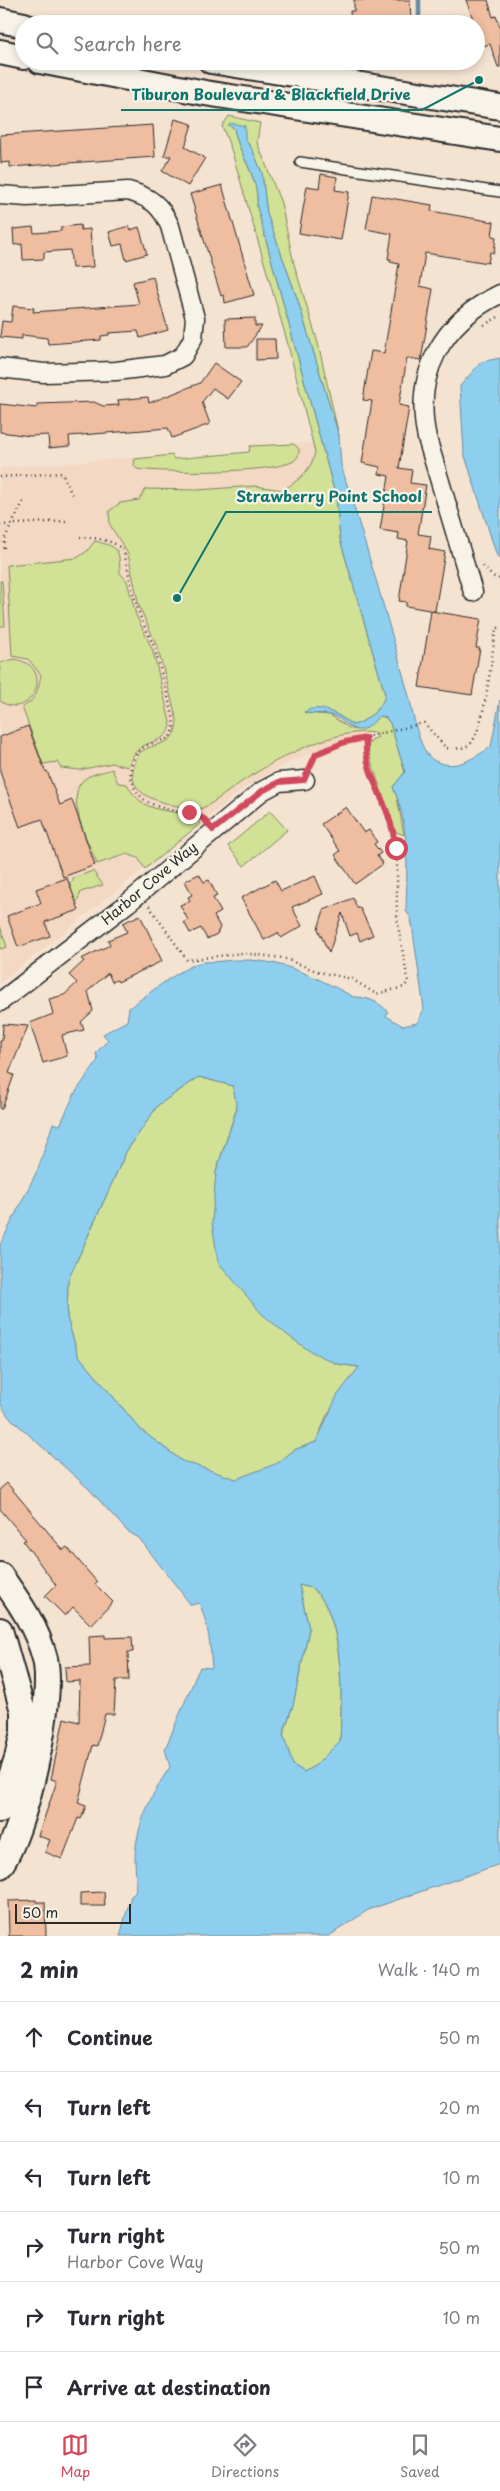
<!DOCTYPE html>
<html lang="en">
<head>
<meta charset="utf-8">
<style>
	body { margin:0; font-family:"Playpen Sans",sans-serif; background:#f2f2f3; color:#2b2b33 }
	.scale { position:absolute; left:15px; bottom:12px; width:116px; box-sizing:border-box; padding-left:5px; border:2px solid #2b2b2b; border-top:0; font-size:14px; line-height:18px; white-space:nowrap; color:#2b2b2b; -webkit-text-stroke:4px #f7f3e8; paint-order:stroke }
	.stop { position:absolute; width:15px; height:15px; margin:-11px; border:4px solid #d1495b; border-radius:50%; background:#fff }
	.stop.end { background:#d1495b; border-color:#fff; box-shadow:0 1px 5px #0008 }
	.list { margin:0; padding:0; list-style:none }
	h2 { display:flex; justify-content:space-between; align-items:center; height:65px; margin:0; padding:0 20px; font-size:21px }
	h2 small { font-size:16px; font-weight:400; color:#7c7c81 }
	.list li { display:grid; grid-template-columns:32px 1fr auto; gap:15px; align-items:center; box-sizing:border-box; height:70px; padding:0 20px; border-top:1px solid #e1e1e2 }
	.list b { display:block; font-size:19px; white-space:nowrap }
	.list p { margin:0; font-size:16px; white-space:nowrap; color:#7c7c81 }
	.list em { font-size:16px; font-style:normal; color:#7c7c81 }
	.icon { flex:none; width:28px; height:28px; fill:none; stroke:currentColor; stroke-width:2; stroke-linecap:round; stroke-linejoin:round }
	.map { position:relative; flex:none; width:500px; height:1936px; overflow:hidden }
	.search { position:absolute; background:#fff; box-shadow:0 2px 8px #0003; left:15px; right:15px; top:15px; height:55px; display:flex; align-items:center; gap:12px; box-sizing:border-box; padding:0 18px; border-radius:28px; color:#7c7c81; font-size:19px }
	.sheet { height:485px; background:#fff }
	nav { display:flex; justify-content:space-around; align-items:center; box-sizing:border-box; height:70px; border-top:1px solid #e1e1e2; background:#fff; font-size:14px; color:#7c7c81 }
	nav a { display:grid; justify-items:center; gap:2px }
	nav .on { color:#d1495b }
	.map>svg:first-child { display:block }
	.built { fill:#f3d8c3 }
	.green { fill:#d1e195; stroke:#7e8660 }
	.water { fill:#8ecff0; stroke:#668da1; fill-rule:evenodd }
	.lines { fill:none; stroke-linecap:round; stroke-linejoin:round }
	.stream { stroke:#668da1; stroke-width:4.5 }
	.building { fill:#efbd9f; stroke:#2b2b2b }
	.lane-casing { stroke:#2b2b2b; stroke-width:12 }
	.street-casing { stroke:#2b2b2b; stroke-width:21 }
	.secondary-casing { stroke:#2b2b2b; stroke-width:28 }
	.path { stroke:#2b2b2b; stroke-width:2.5; stroke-dasharray:1 4; stroke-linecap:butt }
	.lane { stroke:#f7f3e8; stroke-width:9 }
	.street { stroke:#f7f3e8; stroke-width:18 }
	.secondary { stroke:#f7f3e8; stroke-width:24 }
	.route { stroke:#d1495b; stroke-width:6 }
	.labels { text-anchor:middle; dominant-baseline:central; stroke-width:4.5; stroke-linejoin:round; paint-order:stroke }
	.street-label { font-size:14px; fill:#2b2b2b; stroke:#f7f3e8 }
	.leader { fill:none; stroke:#0f766e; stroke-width:2 }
	.callout-dot { fill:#0f766e; stroke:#f7f3e8; stroke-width:2 }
	.callout-label { font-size:15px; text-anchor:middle; font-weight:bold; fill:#0f766e; stroke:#f7f3e8; stroke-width:4.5; stroke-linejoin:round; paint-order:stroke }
</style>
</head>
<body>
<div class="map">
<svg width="500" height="1936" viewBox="0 0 500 1936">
	<rect width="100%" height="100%" fill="#f5e3d2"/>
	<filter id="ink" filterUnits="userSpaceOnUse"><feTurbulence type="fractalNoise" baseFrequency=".02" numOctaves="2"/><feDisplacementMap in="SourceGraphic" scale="10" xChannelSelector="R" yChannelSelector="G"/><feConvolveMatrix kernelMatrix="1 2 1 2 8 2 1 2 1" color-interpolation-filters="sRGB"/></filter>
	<g filter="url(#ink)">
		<path class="built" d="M313,443L390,728L344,739L285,764L246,787L0,983V468L172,455L174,459L249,452L250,446Z"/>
		<path class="green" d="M229,116L260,123L257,142L281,203L294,264L318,343L339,436L297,298L267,214L262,173L253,151L245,139L244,131L234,128C239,157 260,177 257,207L336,497L340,539L385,694C384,707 365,723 353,725C337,714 325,705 305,713L330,715L349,728L356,730L379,716L385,717L390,723L405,772L393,787L397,797L404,835L394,831L369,754L368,745L371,740L378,737L376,733C334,727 274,760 240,783C227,792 213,804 198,810C167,804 113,798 140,752C158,741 176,747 177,720L157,646L139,606L128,554L110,525L109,511L120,503L139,500L145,489L197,490L255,486L283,490C298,481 312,470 315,452L287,341L232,152L222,126Z
			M294,444L299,449C299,454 298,459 292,462C270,473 164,473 137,469L134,465L135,459L172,455L174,459L249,452L250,446Z
			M95,541C120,548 119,548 120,573L127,581L136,615L153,651L171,726C162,750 139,733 128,767L112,763L80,770L61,768L57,762L43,764L22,707C37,700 38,689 41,675L28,659L12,656L7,565L77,558L87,551Z
			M0,581H2L5,626H0Z
			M14,659C58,666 31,723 0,701V663Z
			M112,769L118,783L127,784C146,821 175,803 201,823L145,869L138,858L127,854L97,864C89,843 62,793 86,778C94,773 104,772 112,769Z
			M270,811L287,830L244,866L228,846Z
			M93,871L103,885L81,892L76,904L69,883L73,881V878Z
			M0,926L7,947L0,949Z
			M199,1077L233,1086L237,1107L216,1172L215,1200L337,1364L359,1367L327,1415L316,1442L294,1450L237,1503L141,1430L78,1355L67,1318L68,1280L126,1152L158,1105Z
			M299,1585C303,1586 310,1587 313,1589C345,1614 342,1704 340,1741L316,1765L304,1772L293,1765L283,1735L293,1705L309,1629Z"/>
		<path class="water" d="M230,123L245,126V139L253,151L262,173L267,214L297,298L339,436L341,465C365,542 388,619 409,696C413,713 419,754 435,761C457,771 473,758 491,747L500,700V1864L368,1910L329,1936H120L131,1896L135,1893C137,1881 135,1870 135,1858C136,1825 152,1793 170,1767L165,1749L195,1678L200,1667L212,1668C210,1645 209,1624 199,1603L191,1605L139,1538L127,1531L89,1489L8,1416L0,1403V1245L38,1169L53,1123L60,1125L75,1093L98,1060L96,1053L108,1040L103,1034L127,1021L129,1008C150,993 172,974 196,964C204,961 215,962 223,961C275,955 309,974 354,997C367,997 380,1002 388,1012L386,1016L403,1026L417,1023L424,1009L411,918L406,911C407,870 410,826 393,787L405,772L390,723L385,717L379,716C355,745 351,721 331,715C322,712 311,715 304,712C321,702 339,716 353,725C365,723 384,707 385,694L340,539L336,497L257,207C260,177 239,156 234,128L228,125ZM199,1077L233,1086L237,1108L216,1172L212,1222L218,1262L262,1314L286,1334L308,1350L337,1364L359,1367L337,1396L316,1442L294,1450L278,1463L236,1479L182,1461L141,1430L78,1355L67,1318L68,1280L126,1152L158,1105ZM299,1585C303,1586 310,1587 314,1590C345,1616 342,1703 340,1741L316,1765L304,1772L293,1765L283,1734L293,1705L309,1629Z
			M500,358V559L497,556L464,453L460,386L481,362Z"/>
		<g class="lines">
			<path class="stream" d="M419,0V24"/>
		</g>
		<path class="building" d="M354,0H410L411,21H407V24H351L350,11H354Z
			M466,0H488L493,17L496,16L500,27V67H498L490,44L483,46Z
			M175,119L192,124L185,147L205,158L188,186L162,171L171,156H164Z
			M153,125L155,157L10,167V162L1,163L0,135Z
			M321,174L337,177L335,190L349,192L341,240L299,233L307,186L319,188Z
			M222,185L254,295L225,303L224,295L221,296L190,194Z
			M372,195L432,205L431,211L494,222L492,236L496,237L494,253L490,252L488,263L425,253L420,286L433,289L421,360L407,358L399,405L409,407L399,468L412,470L410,483L426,485L418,534L431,536L429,549L445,552L435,611L406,606V602L399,601L408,541L398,539L399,533L380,530L389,476L379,474L380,467L362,463L372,401L363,400L371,351L384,353L399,264L390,262L391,259H388L392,234L366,229Z
			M80,225L81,230L90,229L93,267L72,268L70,250L44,252V259L23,260L22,244L14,245L13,229L33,227L34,233L61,231V227Z
			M129,226L131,230L139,227L147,254L126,260L122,244L113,246L109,232Z
			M153,277L168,330L140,338L138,331L109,333V335L101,336V340L48,344L47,338L22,335V339L0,337L2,321L11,322L13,306L34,308L33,312L139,304L133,282Z
			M255,318V326H262L247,347H226L225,319Z
			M256,339H275L276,359L256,360Z
			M214,363L241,382L228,399L213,388L202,402L210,424L172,438L168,428L69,436L70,446L49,448L48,435L30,436L0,432V404L37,408V404L94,402L103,406L119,405L118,400L148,397L149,403L200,383Z
			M431,611L481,619L476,648H480L472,695L419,687Z
			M28,726L45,771H47L60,805L72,800L95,865L63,877L42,819L20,827L0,772V737Z
			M346,807L364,833L369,830L377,842L374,844L381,853L377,856L383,864L355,884L335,855L340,851L321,824Z
			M199,874L204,882L209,880L217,896L213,898L221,912L214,916L220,927L217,934L207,939L201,928L190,933L184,922L188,920L180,905L190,901L188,897L192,895L185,881Z
			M315,876L323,894L292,907L302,926L281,938L278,933L264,940L241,898L275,880L281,891Z
			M67,878L79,910L45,922L50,936L18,947L7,916L41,903L36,889Z
			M353,898L357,908H360L373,935L360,941L357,933L350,936L342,913L329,953L318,929L324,910Z
			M140,915L162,961L118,982L117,980L112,982L108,973L88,991L93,1011L81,1022L84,1030L62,1035L67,1056L43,1063L30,1023L53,1014L49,999L64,995L77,983L69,975L84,961L81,959L110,945L108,940L127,932L123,923Z
			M3,1024L28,1026L9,1073L14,1075L2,1109H0V1041H2Z
			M7,1483L63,1550L67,1547L97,1582L95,1584L113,1602L91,1625L73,1607L65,1616L45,1596L56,1585L23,1541L26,1540L0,1509V1489Z
			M105,1635V1638L132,1637L133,1652H128L129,1680H116L114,1714H105L97,1746L93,1745L78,1803L86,1806L81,1819L78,1818L62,1859L45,1852L50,1840L38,1836L57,1781L51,1779L64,1718L79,1722L80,1681L66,1682L65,1667L90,1666L89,1636Z
			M104,1892L105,1906H80V1893Z
			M36,1900V1902H45L46,1936H9L8,1901Z"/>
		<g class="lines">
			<defs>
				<path id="lane" d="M300,162L500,192"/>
				<path id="street" d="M0,195L27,197L128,191C150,197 161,205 170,226L195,318L193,338L183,356L165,365L116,371L44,373L0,368
					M473,592L427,438C413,374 442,322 500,294
					M0,1002L128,903L262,791L279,782L305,780"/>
				<path id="secondary" d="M0,20L24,25
					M0,52L24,57
					M40,61L205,93L500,139
					M211,61L500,107
					M0,1575C19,1602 37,1627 45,1659C55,1700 25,1833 0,1866
					M0,1630L23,1711V1732L17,1758L0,1810"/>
			</defs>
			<use href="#lane" class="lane-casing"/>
			<use href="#street" class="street-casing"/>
			<use href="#secondary" class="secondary-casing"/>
			<path class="path" d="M484,325L500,316
				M0,477L62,473L73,497
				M0,525L66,521
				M80,537C94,538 115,539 124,552L133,593L141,619L154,646L173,716L174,728L170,737C161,742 148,743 141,749C123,765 130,795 152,804C168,812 187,811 204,819
				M4,548V540L24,500
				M483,566L492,576L500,579
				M311,766L316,754L345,742L424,723L446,748C454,749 462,749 469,745C485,733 492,651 496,629L500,627
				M149,906L187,960L242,953L283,958L319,972L352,979L376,994L404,987L408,982C405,963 401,944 398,925C395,900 399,874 396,848C391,811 363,774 366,738"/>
			<use href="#lane" class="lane"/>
			<use href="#street" class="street"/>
			<use href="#secondary" class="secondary"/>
		</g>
	</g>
	<g class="lines" filter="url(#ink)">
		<path class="route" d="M189,812L204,819L213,830L262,791L279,782L304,780L316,754L345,742L366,738C363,768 382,793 390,821C393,830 394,839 396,848"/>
	</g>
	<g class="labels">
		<g class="street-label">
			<text transform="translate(149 883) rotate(-40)">Harbor Cove Way</text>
		</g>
	</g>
	<path class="leader" d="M479 80L422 110H121M177 598L226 512H432"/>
	<g class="callout-dot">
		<circle cx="479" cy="80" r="5"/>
		<circle cx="177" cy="598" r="5"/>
	</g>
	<g class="callout-label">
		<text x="271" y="100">Tiburon Boulevard &amp; Blackfield Drive</text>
		<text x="329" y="502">Strawberry Point School</text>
	</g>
</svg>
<div class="scale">50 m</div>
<div class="stop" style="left:396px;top:848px"></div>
<div class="stop end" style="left:189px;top:812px"></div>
<div class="search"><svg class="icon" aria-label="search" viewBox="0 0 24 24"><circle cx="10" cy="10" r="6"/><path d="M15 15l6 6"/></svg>Search here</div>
</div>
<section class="sheet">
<h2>2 min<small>Walk · 140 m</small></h2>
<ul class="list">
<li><svg class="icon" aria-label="ahead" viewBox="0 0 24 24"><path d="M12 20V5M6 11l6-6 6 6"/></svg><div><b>Continue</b></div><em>50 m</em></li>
<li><svg class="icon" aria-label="left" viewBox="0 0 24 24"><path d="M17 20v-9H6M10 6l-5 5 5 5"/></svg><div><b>Turn left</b></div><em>20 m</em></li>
<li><svg class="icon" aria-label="left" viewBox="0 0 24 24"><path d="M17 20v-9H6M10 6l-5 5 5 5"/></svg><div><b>Turn left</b></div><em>10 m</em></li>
<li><svg class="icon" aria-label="right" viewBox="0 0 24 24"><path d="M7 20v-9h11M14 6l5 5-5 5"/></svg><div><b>Turn right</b><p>Harbor Cove Way</p></div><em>50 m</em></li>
<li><svg class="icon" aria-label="right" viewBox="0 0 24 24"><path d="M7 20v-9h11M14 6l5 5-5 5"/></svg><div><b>Turn right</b></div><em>10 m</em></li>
<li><svg class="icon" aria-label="arrive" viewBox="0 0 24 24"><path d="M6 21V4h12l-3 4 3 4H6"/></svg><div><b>Arrive at destination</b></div></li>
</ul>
</section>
<nav>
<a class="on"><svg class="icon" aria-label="map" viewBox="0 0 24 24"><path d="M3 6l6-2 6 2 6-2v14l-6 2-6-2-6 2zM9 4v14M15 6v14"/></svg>Map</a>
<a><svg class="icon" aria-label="directions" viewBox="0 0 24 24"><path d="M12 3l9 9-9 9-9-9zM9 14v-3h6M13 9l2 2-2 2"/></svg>Directions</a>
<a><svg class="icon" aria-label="saved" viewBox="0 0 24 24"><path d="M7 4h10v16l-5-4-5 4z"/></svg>Saved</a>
</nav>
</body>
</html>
